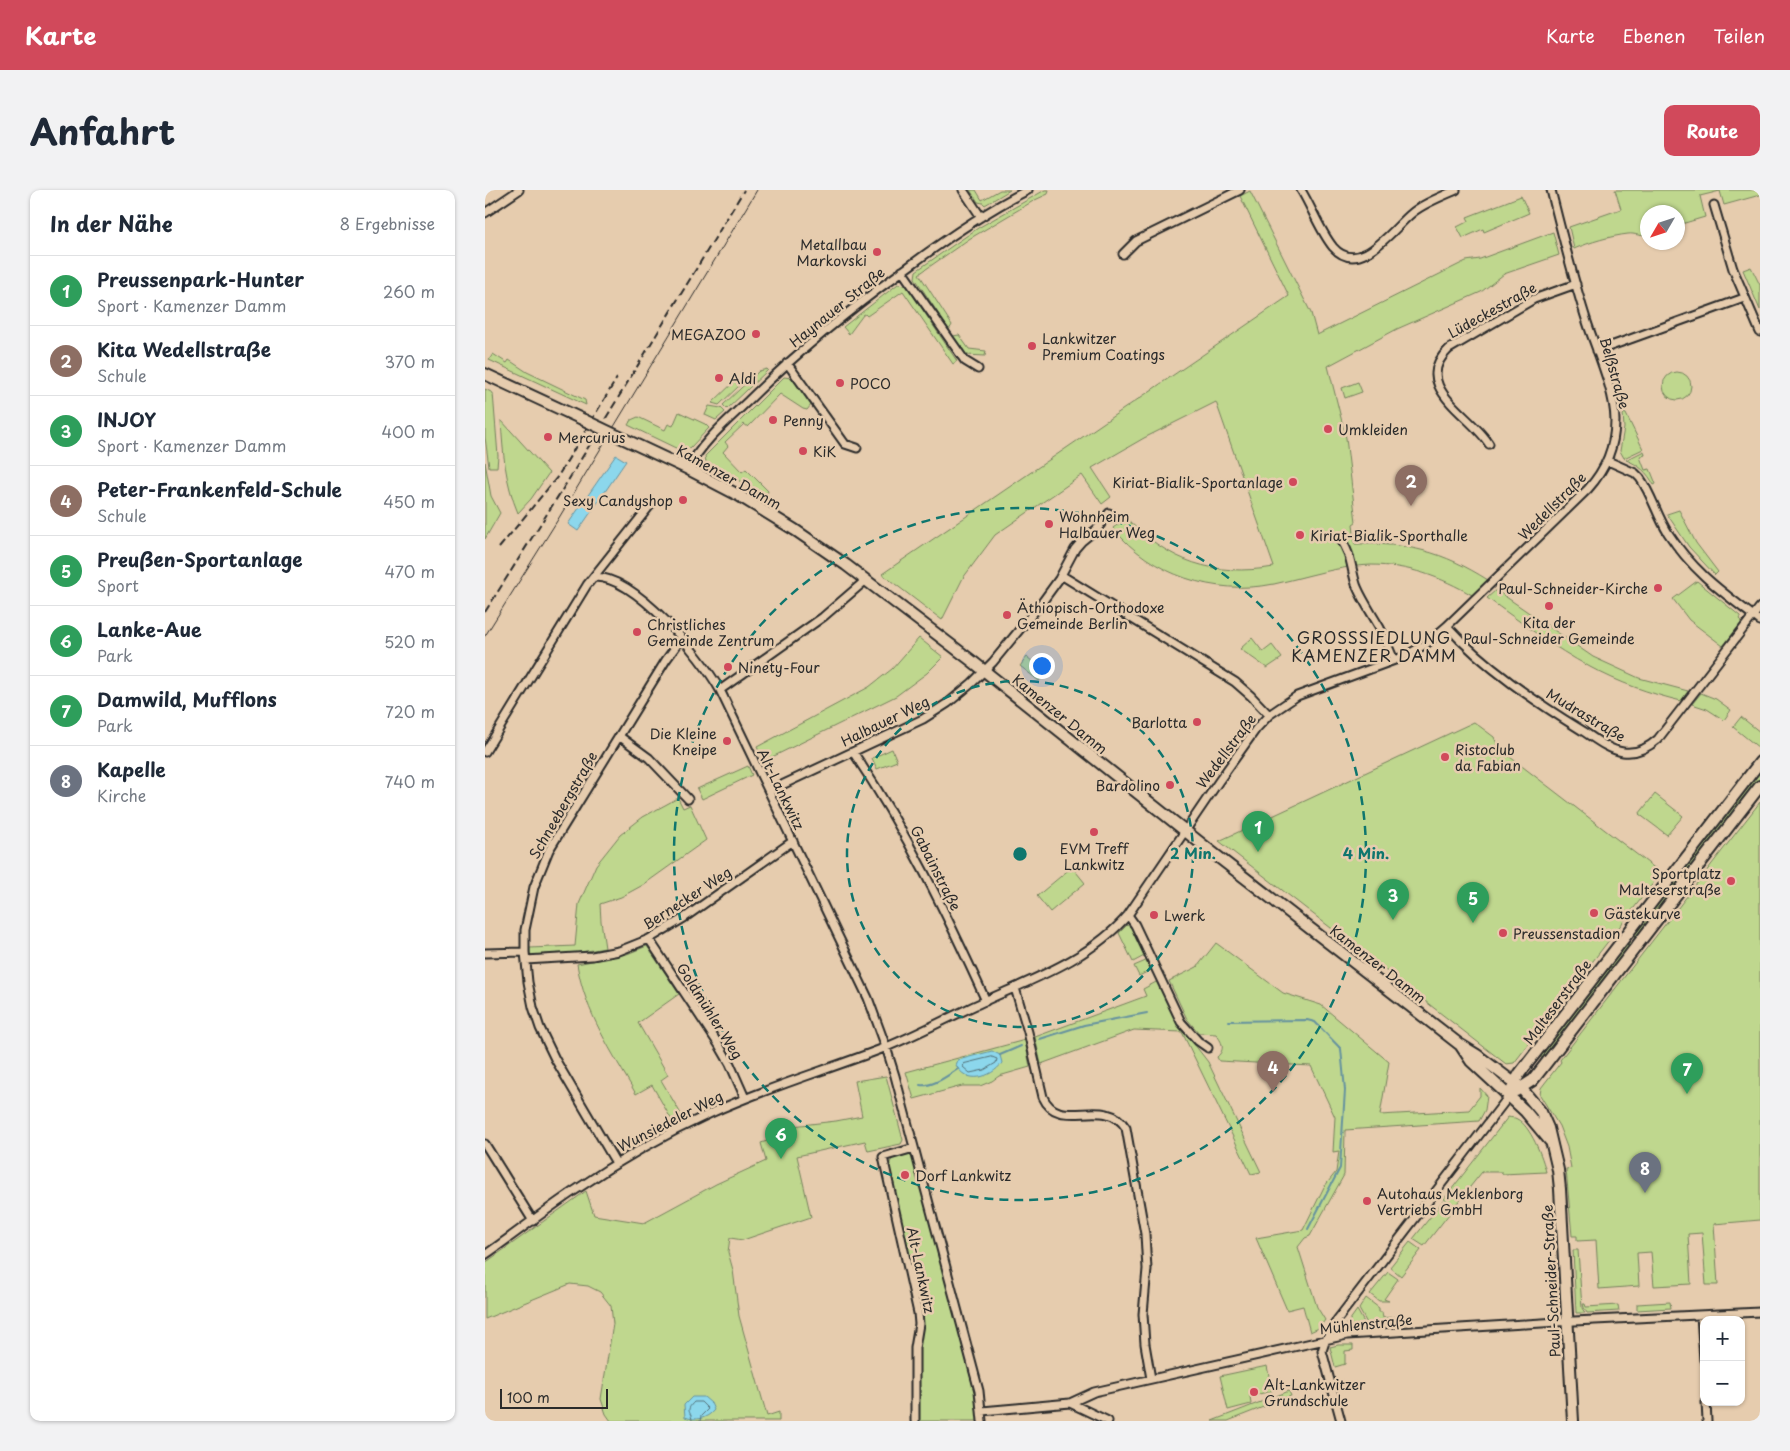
<!DOCTYPE html>
<html lang="de">
<head>
<meta charset="utf-8">
<style>
	body { margin:0; font-family:"Playpen Sans",sans-serif; background:#f2f2f3; color:#1f2937 }
	.controls { position:absolute; right:15px; bottom:15px; display:grid; overflow:hidden; border-radius:10px; box-shadow:0 1px 4px #0004 }
	.controls button { width:45px; height:45px; display:grid; place-items:center; padding:0; border:0; border-bottom:1px solid #e0e1e3; background:#fff; color:#1f2937; font:25px sans-serif }
	.compass { position:absolute; left:1155px; top:15px; width:45px; height:45px; border-radius:50%; background:#fff; box-shadow:0 1px 4px #0004; rotate:231deg }
	.scale { position:absolute; left:15px; bottom:12px; width:108px; box-sizing:border-box; padding-left:5px; border:2px solid #2b2b2b; border-top:0; font-size:14px; line-height:18px; white-space:nowrap; color:#2b2b2b; -webkit-text-stroke:4px #e6ccae; paint-order:stroke }
	.you { position:absolute; left:556px; top:475px; width:18px; height:18px; margin:-12px; border:4px solid #fff; border-radius:50%; background:#1a73e8; box-shadow:0 0 0 8px #1a73e833 }
	.badge { display:grid; place-items:center; width:32px; height:32px; border-radius:50%; background:#d1495b; color:#fff; font-size:16px; font-weight:700 }
	.pin { position:absolute; translate:-50% -41px; filter:drop-shadow(0 1px 2px #0008) }
	.pin::after { content:''; position:absolute; top:26px; width:18px; height:15px; background:inherit; clip-path:polygon(0 0,100% 0,50% 100%) }
	.list { margin:0; padding:0; list-style:none }
	h2 { display:flex; justify-content:space-between; align-items:center; height:65px; margin:0; padding:0 20px; font-size:21px }
	h2 small { font-size:16px; font-weight:400; color:#747a83 }
	.list li { display:grid; grid-template-columns:32px 1fr auto; gap:15px; align-items:center; box-sizing:border-box; height:70px; padding:0 20px; border-top:1px solid #e0e1e3 }
	.list b { display:block; font-size:19px; white-space:nowrap }
	.list p { margin:0; font-size:16px; white-space:nowrap; color:#747a83 }
	.list em { font-size:16px; font-style:normal; color:#747a83 }
	.map { position:relative; flex:none; width:1275px; height:1231px; overflow:hidden; border-radius:10px }
	header { display:flex; align-items:center; gap:30px; box-sizing:border-box; height:70px; padding:0 25px; background:#d1495b; color:#fff }
	header strong { font-size:24px }
	nav { display:flex; gap:28px; margin-inline-start:auto; font-size:18px }
	.intro { display:flex; align-items:center; justify-content:space-between; box-sizing:border-box; height:120px; padding:0 30px }
	h1 { margin:0; font-size:35px }
	.button { padding:12px 22px; border-radius:10px; background:#d1495b; color:#fff; font-size:18px; font-weight:700 }
	main { display:flex; gap:30px; padding:0 30px }
	aside { flex:1; background:#fff; border-radius:10px; box-shadow:0 1px 4px #0004 }
	.map>svg:first-child { display:block }
	.green { fill:#bfd78e; stroke:#75815c }
	.water { fill:#8cd7ec; stroke:#65929f }
	.lines { fill:none; stroke-linecap:round; stroke-linejoin:round }
	.shore { stroke:#527078; stroke-width:1 }
	.stream { stroke:#65929f; stroke-width:2 }
	.street-casing { stroke:#2b2b2b; stroke-width:11 }
	.secondary-casing { stroke:#2b2b2b; stroke-width:14 }
	.street { stroke:#e6ccae; stroke-width:7 }
	.secondary { stroke:#e6ccae; stroke-width:10 }
	.tram { stroke:#2b2b2b; stroke-width:1 }
	.rail { stroke:#2b2b2b; stroke-width:2; stroke-dasharray:8 4; stroke-linecap:butt }
	.secondary-bridge-casing { stroke:#2b2b2b; stroke-width:14; stroke-linecap:butt }
	.secondary-bridge { stroke:#e6ccae; stroke-width:10 }
	.ring { fill:none; stroke:#0f766e; stroke-width:2.5; stroke-dasharray:9 6 }
	.poi-dot { fill:#d1495b; stroke:#e6ccae; stroke-width:2 }
	.labels { text-anchor:middle; dominant-baseline:central; stroke-width:5; stroke-linejoin:round; paint-order:stroke }
	.poi-label { font-size:14px; fill:#2b2b2b; stroke:#e6ccae; text-anchor:start }
	.street-label { font-size:14px; fill:#2b2b2b; stroke:#e6ccae }
	.quarter-label { font-size:16px; letter-spacing:1px; fill:#2b2b2b; stroke:#e6ccae }
	.centre { fill:#0f766e; stroke:#e6ccae; stroke-width:2.5 }
	.ring-label { font-size:15px; text-anchor:middle; font-weight:bold; fill:#0f766e; stroke:#e6ccae; stroke-width:5; stroke-linejoin:round; paint-order:stroke }
</style>
</head>
<body>
<header>
<strong>Karte</strong>
<nav><a>Karte</a><a>Ebenen</a><a>Teilen</a></nav>
</header>
<div class="intro"><h1>Anfahrt</h1><a class="button">Route</a></div>
<main>
<aside>
<h2>In der Nähe<small>8 Ergebnisse</small></h2>
<ul class="list">
<li><span class="badge" style="background:#2e9e5b">1</span><div><b>Preussenpark-Hunter</b><p>Sport · Kamenzer Damm</p></div><em>260 m</em></li>
<li><span class="badge" style="background:#8d6e63">2</span><div><b>Kita Wedellstraße</b><p>Schule</p></div><em>370 m</em></li>
<li><span class="badge" style="background:#2e9e5b">3</span><div><b>INJOY</b><p>Sport · Kamenzer Damm</p></div><em>400 m</em></li>
<li><span class="badge" style="background:#8d6e63">4</span><div><b>Peter-Frankenfeld-Schule</b><p>Schule</p></div><em>450 m</em></li>
<li><span class="badge" style="background:#2e9e5b">5</span><div><b>Preußen-Sportanlage</b><p>Sport</p></div><em>470 m</em></li>
<li><span class="badge" style="background:#2e9e5b">6</span><div><b>Lanke-Aue</b><p>Park</p></div><em>520 m</em></li>
<li><span class="badge" style="background:#2e9e5b">7</span><div><b>Damwild, Mufflons</b><p>Park</p></div><em>720 m</em></li>
<li><span class="badge" style="background:#6b7280">8</span><div><b>Kapelle</b><p>Kirche</p></div><em>740 m</em></li>
</ul>
</aside>
<div class="map">
<svg width="1275" height="1231" viewBox="0 0 1275 1231">
	<rect width="100%" height="100%" fill="#e6ccae"/>
	<filter id="ink" filterUnits="userSpaceOnUse"><feTurbulence type="fractalNoise" baseFrequency=".02" numOctaves="2"/><feDisplacementMap in="SourceGraphic" scale="10" xChannelSelector="R" yChannelSelector="G"/><feConvolveMatrix kernelMatrix="1 2 1 2 8 2 1 2 1" color-interpolation-filters="sRGB"/></filter>
	<g filter="url(#ink)">
		<path class="green" d="M485,0H491L497,10L515,0H525L500,15L498,13L493,12Z
			M560,0H564L563,4L550,10L484,49L434,84L467,135L464,140L430,88L431,81L493,38Z
			M1130,0H1275V5L1239,15L1235,1L1215,6L1220,27L1193,35L1192,22H1162V45C1155,47 1150,43 1143,44C1126,46 1105,52 1089,59L1084,37L1136,19Z
			M765,1L826,123L832,145L981,71L995,69L1068,42L1074,65L1019,84L996,102L912,139L843,176L861,248L871,332L868,334L870,354C923,353 957,361 1003,390L987,405C956,387 923,375 886,375C853,376 821,387 789,394C730,406 666,385 628,338L641,328C685,372 728,387 789,377L731,212L659,248L607,278L626,307L617,314L597,285L510,345L478,388L457,430L397,384L804,106L755,6Z
			M1036,6L1044,23L999,42L998,39L978,48L972,37L984,31L982,27Z
			M1266,77L1275,95V120L1258,80Z
			M413,94L421,95L472,171L468,174L418,101L382,126L380,124L378,125L364,144L358,137Z
			M474,145L484,159L501,161L500,166L481,165L468,146Z
			M8,164L22,173L24,170L42,182L100,210L101,215L4,170Z
			M282,179L283,180L242,219L238,215L274,181Z
			M1178 196a14 14 0 1 1 28 0a14 14 0 1 1-28 0Z
			M299,187L307,188L326,215L322,220L318,219L295,204L263,237L259,234L240,252L243,256L238,262L257,282L261,279L283,301L281,306L221,272L220,266Z
			M250,191L254,196L234,215L227,213Z
			M873,192L877,202L860,208L857,198Z
			M0,199L8,203L13,266L12,277H4L0,247Z
			M224,216L236,218L240,222L231,230L220,225Z
			M194,222L220,234L224,238L205,258L197,261L143,235L146,230L153,227L180,240L183,234L188,236Z
			M1138,223L1141,224L1158,259L1139,268L1135,261L1139,238Z
			M16,230L64,283L46,309L33,323C20,292 18,263 16,230Z
			M1159,261L1160,265L1155,267L1160,280L1165,279L1171,294L1169,295C1162,282 1154,275 1141,270Z
			M0,272L6,306L15,323L0,349Z
			M1194,320L1211,353L1233,382L1230,385L1204,357L1182,324Z
			M1212,391L1255,426L1256,433L1238,456L1204,430L1188,409Z
			M1011,400L1108,467L1154,488L1203,501L1196,511C1164,503 1134,493 1105,477C1069,458 1036,432 1002,408Z
			M434,448L458,467L442,483L411,506L279,571L272,557L384,497L407,479Z
			M767,448L778,462L787,455L797,468L782,478L755,459Z
			M542,467L559,481L560,484L554,491L535,476Z
			M1216,503L1231,509L1246,520L1239,530L1222,519L1207,514Z
			M1256,527L1275,542L1274,558L1248,537Z
			M989,532L1009,547L1012,554L1025,567L1176,683L1029,873L1021,874L734,651Z
			M407,559L412,571L392,579L387,568Z
			M263,576L267,585L217,609L212,599Z
			M1275,578V590L1152,748H1150L1147,746Z
			M1170,604L1198,626L1182,645L1154,624Z
			M193,608L198,618L205,615L221,650L158,695L136,707L115,714L116,731L120,758L90,763L45,765V758L90,756L94,714L111,675L135,645L158,627Z
			M1275,612V1030L1229,1034L1233,1095H1221L1217,1043L1203,1044L1206,1094L1169,1096L1166,1062L1152,1063L1154,1096L1114,1099L1111,1050L1092,1051V1046H1087L1081,979L1086,978L1082,957L1074,936L1055,905L1056,898L1076,872L1075,870Z
			M587,677L600,693L565,722L552,706Z
			M642,735L649,739L661,765L648,772L634,743Z
			M1143,750L1147,755L1067,858L1058,868H1056V865C1086,827 1113,788 1143,750Z
			M731,753L798,803L836,815L904,872L895,925L984,920L995,906V898L1002,906L1000,920L994,931L860,940L859,985L825,1046L820,1048L813,1057L832,1117L840,1130L834,1138L825,1142L818,1116L802,1120L771,1048L818,1040L839,997L851,982L854,961L848,962L850,927L826,876L734,871L732,867C741,859 737,852 731,844L714,843L702,829L684,791L712,777Z
			M162,756L194,804L153,833L183,885L176,890L199,929L189,934L167,895L151,904C127,862 100,823 92,774L142,764Z
			M663,770L668,779L654,786L649,776Z
			M673,791L693,833L723,872L776,982L766,984L697,842L649,840L556,874L550,847L661,806L658,799Z
			M540,850L545,877L514,886L507,891L495,896H477L429,909L421,882Z
			M401,886L418,950L416,954L383,961L380,951L312,966L326,1027L258,1050L245,1048L243,1062L248,1080L254,1126L282,1226L294,1222V1231H126L121,1224L116,1209L128,1134L126,1116L115,1102L103,1096L85,1094L0,1129V1073L101,1001L109,1025L159,1033L231,994L281,971L276,953L300,945L299,937L351,931L377,926L370,891Z
			M1023,927C1026,928 1029,927 1032,929C1045,935 1058,968 1061,982L1017,984V982H997L969,1017L959,1009Z
			M425,962L427,963L491,1208L494,1231H434L433,1157L437,1136L436,1121L403,979C405,966 414,965 425,962Z
			M958,1011L968,1019L939,1056L928,1049Z
			M925,1052L936,1060L916,1086L905,1077Z
			M1088,1060H1093L1097,1118L1100,1123H1091Z
			M903,1082L913,1089L899,1109L904,1111H894L885,1104Z
			M881,1108L894,1118V1122H897L898,1128L923,1126L924,1133L883,1135L874,1119Z
			M1185,1112L1186,1118L1152,1120V1114Z
			M1098,1114H1100L1101,1117L1133,1115L1134,1121L1102,1123L1099,1118Z
			M872,1120L881,1136L863,1137L862,1134Z
			M853,1155H868V1160L860,1161V1174L850,1177L845,1157Z
			M782,1176L787,1201L765,1206L766,1214L743,1220L735,1186Z
			M804,1201L806,1206L743,1231H727Z"/>
		<path class="water" d="M131,265L141,271L93,341L83,334Z
			M507,861L515,865L517,873C506,888 481,895 471,875L473,870Z
			M207,1207H219L226,1213L229,1220C222,1229 210,1231 200,1227L199,1215Z"/>
		<g class="lines">
			<path class="shore" d="M507,867L512,869L511,873L499,880L485,883L478,877L479,874Z
				M207,1231C207,1221 199,1222 209,1212H216L223,1219L216,1226L215,1231"/>
			<path class="stream" d="M744,831L822,830L830,832L856,859L860,900L855,978L823,1039
				M555,849L599,835L662,823
				M515,865L536,856
				M435,895C448,897 462,886 473,879"/>
			<defs>
				<path id="street" d="M478,0L496,27
					M816,0C827,18 835,41 848,57C875,88 908,38 927,23C939,13 956,7 971,0
					M1229,15L1248,79L1275,142
					M0,23L34,0
					M638,64L651,51L755,0
					M417,81L480,171L493,179
					M1112,161L1259,108
					M302,173L360,254L372,258
					M1004,254C987,225 924,196 964,159L1049,109L1091,94
					M1123,271L1150,283L1155,288C1167,305 1172,326 1183,343C1209,383 1239,403 1275,431
					M203,279C217,252 241,232 263,211C311,163 364,120 419,80C458,51 499,22 543,0
					M855,349C867,363 866,381 872,397C878,411 887,424 895,438C900,448 904,459 909,470
					M576,385L750,492L766,506L784,525
					M110,387C151,387 216,466 235,500L383,808L401,857L410,886L494,1201L497,1231
					M962,436C999,477 1051,512 1098,541C1110,549 1124,560 1138,562C1152,564 1163,558 1173,549L1275,417
					M235,500L338,427L381,390
					M134,546L164,568L203,609
					M0,562L102,395L167,313
					M368,562C421,640 462,725 501,811
					M284,601L438,529L463,513L487,493L508,472L558,411L574,389L590,359L597,351L613,338L624,323
					M643,725L650,735L696,832L713,851L723,858
					M164,749L234,855L245,874L260,908
					M0,763L40,762
					M41,770L107,766L134,761L164,749L199,728L308,651
					M530,798L543,842L558,907C574,943 620,904 641,938L660,1044L662,1079L658,1124L660,1154L666,1189
					M0,954L48,1031
					M429,958L398,967L433,1123L434,1134L430,1158V1231
					M131,973L70,869L55,838L48,817L43,792L40,762V740L49,697L64,660L181,470L197,448
					M0,1065C30,1044 59,1021 89,1001C133,971 178,945 226,923C283,897 342,880 399,858C434,844 468,825 502,810C551,788 607,767 643,725L734,591L771,539L784,525L812,506L918,467L941,454L962,436L1103,299C1121,279 1130,258 1130,231C1130,201 1111,160 1102,132C1088,89 1077,44 1066,0
					M1216,1125L1219,1170
					M1221,1212L1222,1231
					M585,1213L623,1231
					M497,1221L585,1213L609,1202L862,1145L1089,1131L1275,1122
					M856,1231L837,1161L841,1149L852,1130L1024,906"/>
				<path id="secondary" d="M0,184L99,230
					M137,248L203,279L253,305L310,340L361,375L487,471L728,663L974,854L992,865L1036,898L1056,922L1063,938L1073,980L1075,999L1088,1231
					M976,856L986,871L1040,921L1065,951
					M1031,901L1048,890L1059,876L1275,596
					M1024,906L1030,892L1035,883L1275,572"/>
			</defs>
			<use href="#street" class="street-casing"/>
			<use href="#secondary" class="secondary-casing"/>
			<use href="#street" class="street"/>
			<use href="#secondary" class="secondary"/>
			<path class="tram" d="M0,446L72,331L272,0"/>
			<path class="rail" d="M14,358L73,286L132,188
				M0,422L84,289L259,0"/>
			<defs>
				<path id="secondary-bridge" d="M99,230L137,248"/>
			</defs>
			<use href="#secondary-bridge" class="secondary-bridge-casing"/>
			<use href="#secondary-bridge" class="secondary-bridge"/>
		</g>
	</g>
	<g class="ring">
		<circle cx="535" cy="664" r="173"/>
		<circle cx="535" cy="664" r="346"/>
	</g>
	<g class="poi-dot">
		<circle cx="392" cy="62" r="5"/>
		<circle cx="271" cy="144" r="5"/>
		<circle cx="547" cy="156" r="5"/>
		<circle cx="234" cy="188" r="5"/>
		<circle cx="355" cy="193" r="5"/>
		<circle cx="288" cy="230" r="5"/>
		<circle cx="843" cy="239" r="5"/>
		<circle cx="63" cy="247" r="5"/>
		<circle cx="318" cy="261" r="5"/>
		<circle cx="808" cy="292" r="5"/>
		<circle cx="198" cy="310" r="5"/>
		<circle cx="564" cy="334" r="5"/>
		<circle cx="815" cy="345" r="5"/>
		<circle cx="1173" cy="398" r="5"/>
		<circle cx="1064" cy="416" r="5"/>
		<circle cx="522" cy="425" r="5"/>
		<circle cx="152" cy="442" r="5"/>
		<circle cx="243" cy="477" r="5"/>
		<circle cx="712" cy="532" r="5"/>
		<circle cx="242" cy="551" r="5"/>
		<circle cx="960" cy="567" r="5"/>
		<circle cx="685" cy="595" r="5"/>
		<circle cx="609" cy="642" r="5"/>
		<circle cx="1246" cy="691" r="5"/>
		<circle cx="1109" cy="723" r="5"/>
		<circle cx="669" cy="725" r="5"/>
		<circle cx="1018" cy="743" r="5"/>
		<circle cx="420" cy="985" r="5"/>
		<circle cx="882" cy="1011" r="5"/>
		<circle cx="769" cy="1202" r="5"/>
	</g>
	<g class="labels">
		<g class="poi-label">
			<text x="382" y="54" text-anchor="end">Metallbau<tspan x="382" dy="16">Markovski</tspan></text>
			<text x="261" y="144" text-anchor="end">MEGAZOO</text>
			<text x="557" y="148">Lankwitzer<tspan x="557" dy="16">Premium Coatings</tspan></text>
			<text x="244" y="188">Aldi</text>
			<text x="365" y="193">POCO</text>
			<text x="298" y="230">Penny</text>
			<text x="853" y="239">Umkleiden</text>
			<text x="73" y="247">Mercurius</text>
			<text x="328" y="261">KiK</text>
			<text x="798" y="292" text-anchor="end">Kiriat-Bialik-Sportanlage</text>
			<text x="188" y="310" text-anchor="end">Sexy Candyshop</text>
			<text x="574" y="326">Wohnheim<tspan x="574" dy="16">Halbauer Weg</tspan></text>
			<text x="825" y="345">Kiriat-Bialik-Sporthalle</text>
			<text x="1163" y="398" text-anchor="end">Paul-Schneider-Kirche</text>
			<text x="532" y="417">Äthiopisch-Orthodoxe<tspan x="532" dy="16">Gemeinde Berlin</tspan></text>
			<text x="1064" y="432" text-anchor="middle">Kita der<tspan x="1064" dy="16">Paul-Schneider Gemeinde</tspan></text>
			<text x="162" y="434">Christliches<tspan x="162" dy="16">Gemeinde Zentrum</tspan></text>
			<text x="253" y="477">Ninety-Four</text>
			<text x="702" y="532" text-anchor="end">Barlotta</text>
			<text x="232" y="543" text-anchor="end">Die Kleine<tspan x="232" dy="16">Kneipe</tspan></text>
			<text x="970" y="559">Ristoclub<tspan x="970" dy="16">da Fabian</tspan></text>
			<text x="675" y="595" text-anchor="end">Bardolino</text>
			<text x="609" y="658" text-anchor="middle">EVM Treff<tspan x="609" dy="16">Lankwitz</tspan></text>
			<text x="1236" y="683" text-anchor="end">Sportplatz<tspan x="1236" dy="16">Malteserstraße</tspan></text>
			<text x="1119" y="723">Gästekurve</text>
			<text x="679" y="725">Lwerk</text>
			<text x="1028" y="743">Preussenstadion</text>
			<text x="430" y="985">Dorf Lankwitz</text>
			<text x="892" y="1003">Autohaus Meklenborg<tspan x="892" dy="16">Vertriebs GmbH</tspan></text>
			<text x="779" y="1194">Alt-Lankwitzer<tspan x="779" dy="16">Grundschule</tspan></text>
		</g>
		<g class="street-label">
			<text transform="translate(352 117) rotate(-39)">Haynauer Straße</text>
			<text transform="translate(1007 120) rotate(-29)">Lüdeckestraße</text>
			<text transform="translate(1130 183) rotate(74)">Belßstraße</text>
			<text transform="translate(244 287) rotate(29)">Kamenzer Damm</text>
			<text transform="translate(1067 316) rotate(-45)">Wedellstraße</text>
			<text transform="translate(575 524) rotate(39)">Kamenzer Damm</text>
			<text transform="translate(1101 525) rotate(31)">Mudrastraße</text>
			<text transform="translate(400 531) rotate(-26)">Halbauer Weg</text>
			<text transform="translate(741 561) rotate(-53)">Wedellstraße</text>
			<text transform="translate(296 599) rotate(64)">Alt-Lankwitz</text>
			<text transform="translate(78 615) rotate(-60)">Schneebergstraße</text>
			<text transform="translate(451 678) rotate(63)">Gabainstraße</text>
			<text transform="translate(202 708) rotate(-33)">Bernecker Weg</text>
			<text transform="translate(893 774) rotate(38)">Kamenzer Damm</text>
			<text transform="translate(1072 812) rotate(-53)">Malteserstraße</text>
			<text transform="translate(225 821) rotate(58)">Goldmühler Weg</text>
			<text transform="translate(185 931) rotate(-27)">Wunsiedeler Weg</text>
			<text transform="translate(436 1080) rotate(78)">Alt-Lankwitz</text>
			<text transform="translate(1066 1091) rotate(-93)">Paul-Schneider-Straße</text>
			<text transform="translate(881 1134) rotate(-6)">Mühlenstraße</text>
		</g>
		<g class="quarter-label">
			<text x="889" y="447">GROSSSIEDLUNG<tspan x="889" dy="18">KAMENZER DAMM</tspan></text>
		</g>
	</g>
	<circle cx="535" cy="664" r="8" class="centre"/>
	<g class="ring-label">
		<text x="708" y="669">2 Min.</text>
		<text x="881" y="669">4 Min.</text>
	</g>
</svg>
<div class="controls">
<button>+</button>
<button>−</button>
</div>
<svg class="compass" viewBox="-18 -18 36 36"><path d="M0-13l5 13h-10z" fill="#e53935"/><path d="M0 13l5-13h-10z" fill="#747a83"/></svg>
<div class="scale">100 m</div>
<div class="you"></div>
<div class="pin badge" style="left:773px;top:662px;background:#2e9e5b">1</div>
<div class="pin badge" style="left:926px;top:316px;background:#8d6e63">2</div>
<div class="pin badge" style="left:908px;top:730px;background:#2e9e5b">3</div>
<div class="pin badge" style="left:788px;top:902px;background:#8d6e63">4</div>
<div class="pin badge" style="left:988px;top:733px;background:#2e9e5b">5</div>
<div class="pin badge" style="left:296px;top:969px;background:#2e9e5b">6</div>
<div class="pin badge" style="left:1202px;top:904px;background:#2e9e5b">7</div>
<div class="pin badge" style="left:1160px;top:1003px;background:#6b7280">8</div>
</div>
</main>
</body>
</html>
